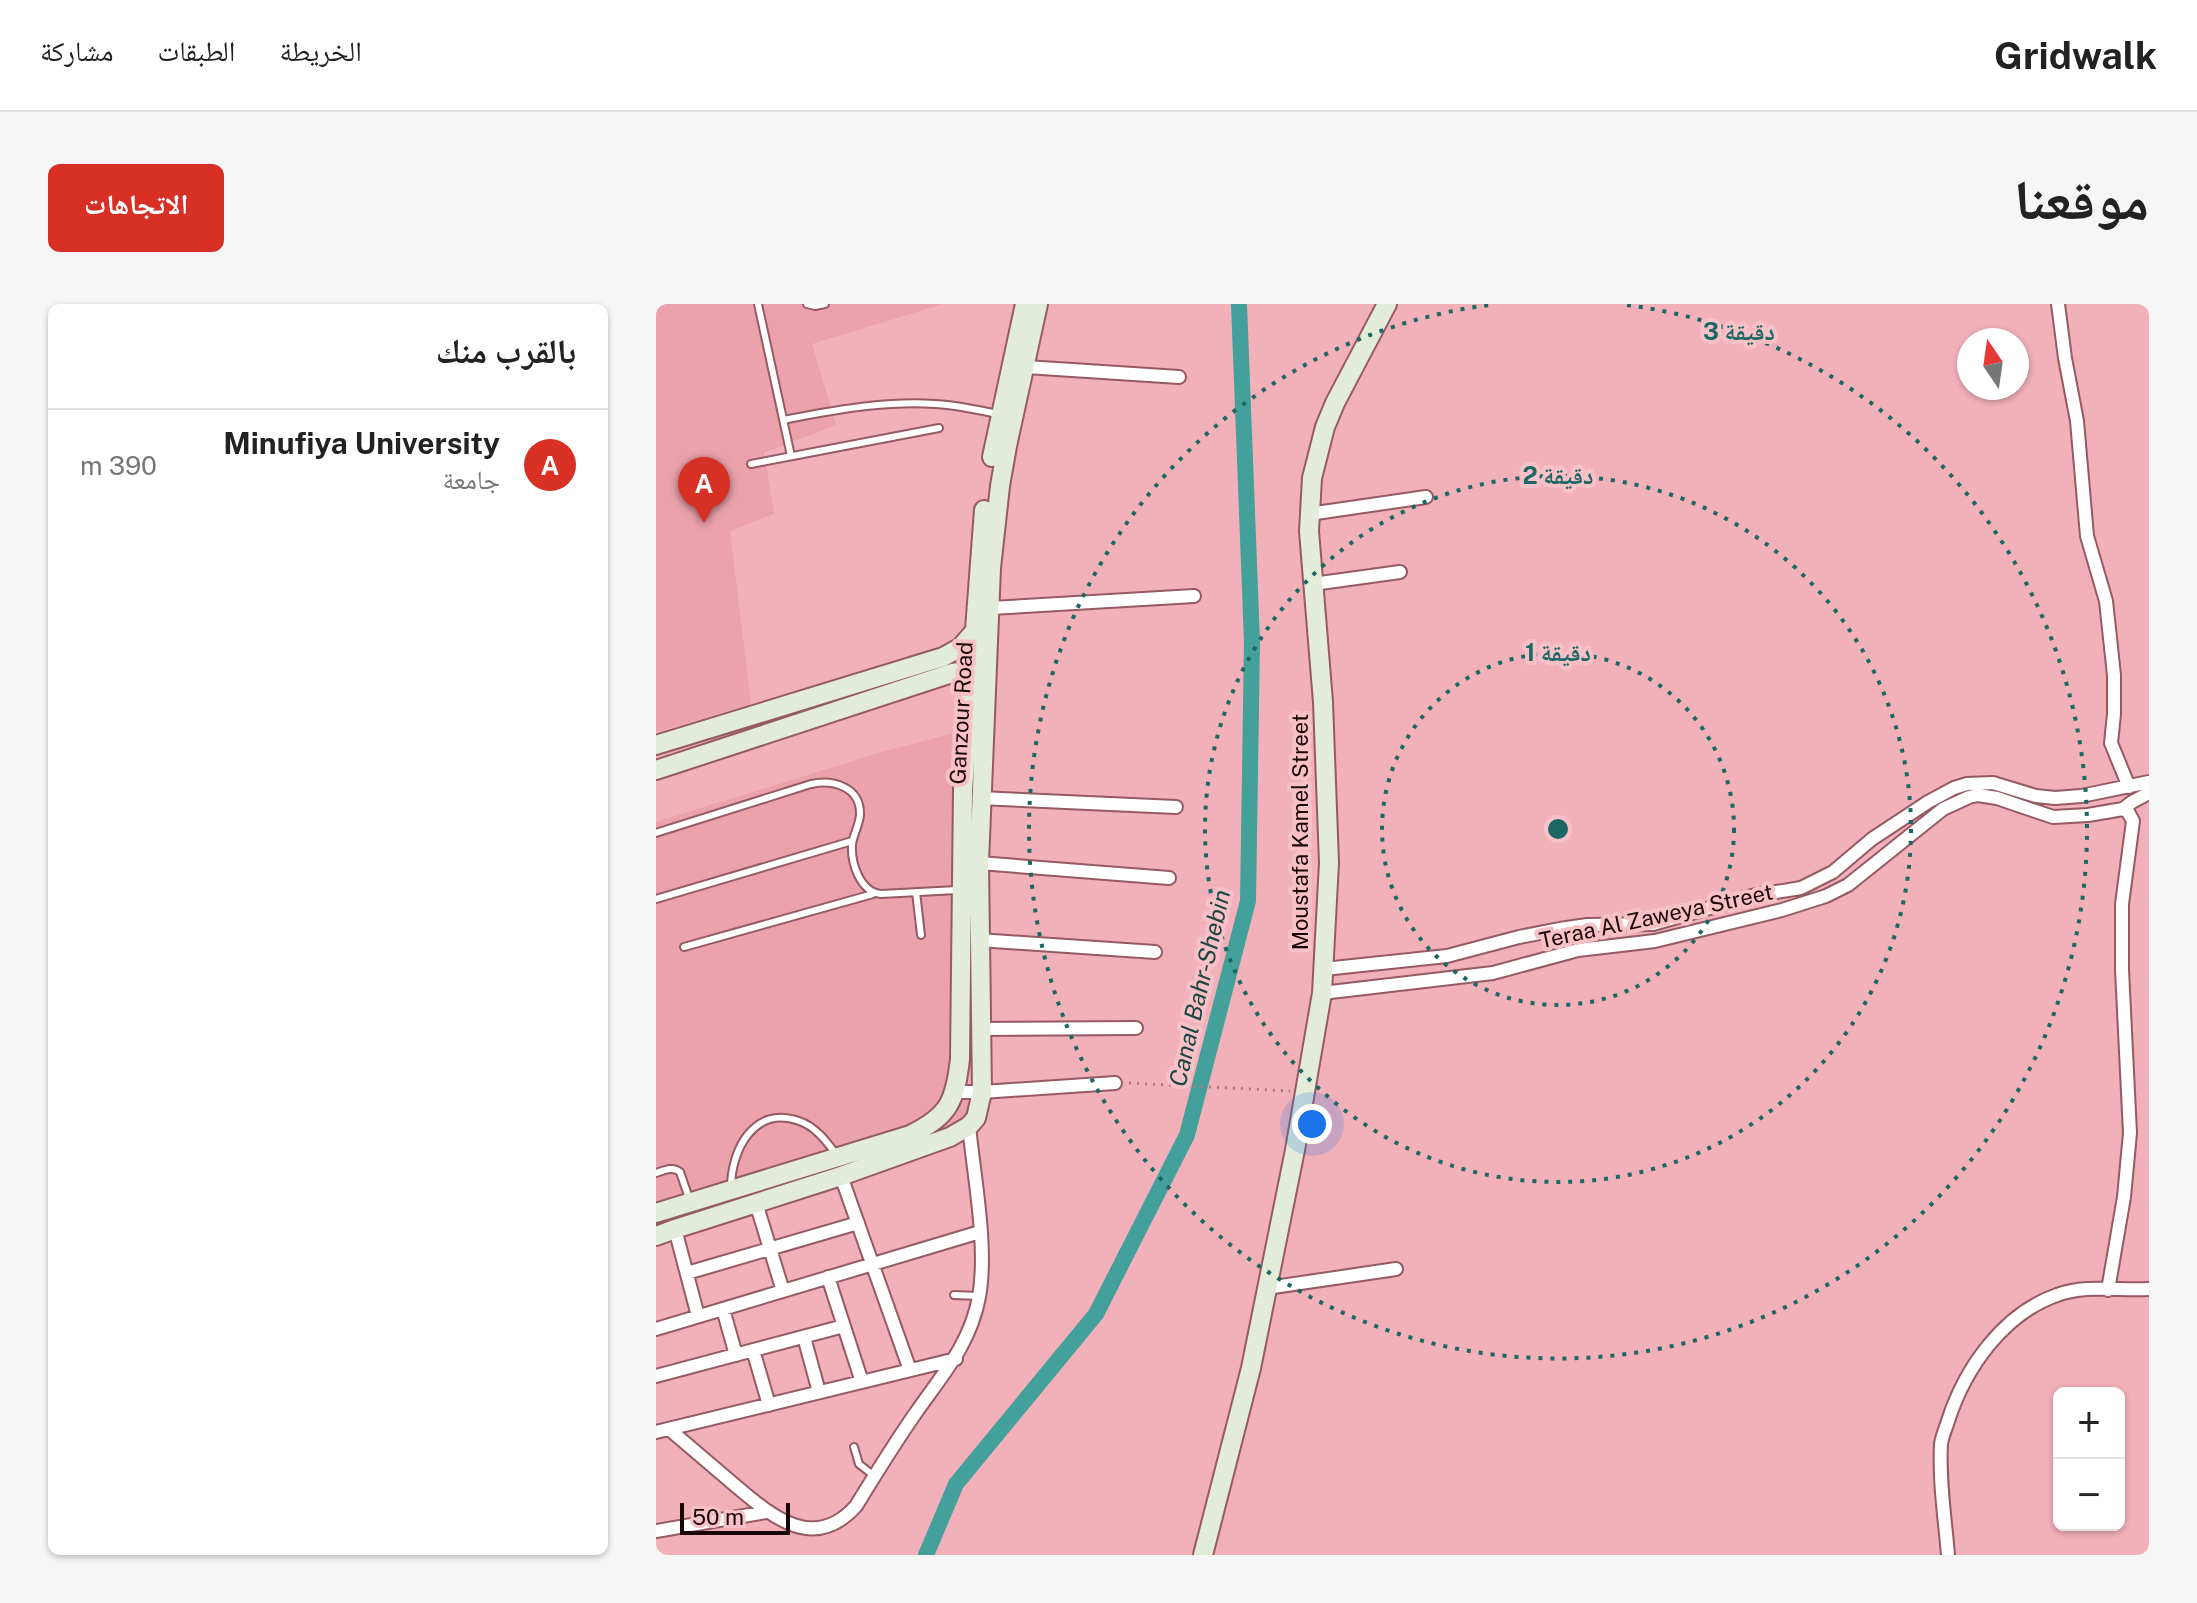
<!DOCTYPE html>
<html lang="ar">
<head>
<meta charset="utf-8">
<style>
	body { margin:0; font-family:"Public Sans","Noto Naskh Arabic",sans-serif; background:#f6f6f6; color:#222; direction:rtl }
	.controls { position:absolute; right:24px; bottom:24px; display:grid; overflow:hidden; border-radius:12px; box-shadow:0 2px 6px #0004 }
	.controls button { width:72px; height:72px; display:grid; place-items:center; padding:0; border:0; border-bottom:2px solid #e0e0e0; background:#fff; color:#222; font:40px sans-serif }
	.compass { position:absolute; left:1301px; top:24px; width:72px; height:72px; border-radius:50%; background:#fff; box-shadow:0 2px 6px #0004; rotate:347deg }
	.scale { position:absolute; left:24px; bottom:20px; width:110px; box-sizing:border-box; padding-left:8px; border:4px solid #1a0509; border-top:0; font-size:22px; line-height:28px; white-space:nowrap; color:#1a0509; -webkit-text-stroke:6px #f7c1c7; paint-order:stroke }
	.you { position:absolute; left:656px; top:820px; width:28px; height:28px; margin:-20px; border:6px solid #fff; border-radius:50%; background:#1a73e8; box-shadow:0 0 0 12px #1a73e833 }
	.badge { display:grid; place-items:center; width:52px; height:52px; border-radius:50%; background:#d93025; color:#fff; font-size:26px; font-weight:700 }
	.pin { position:absolute; translate:-50% -66px; filter:drop-shadow(0 2px 4px #0008) }
	.pin::after { content:''; position:absolute; top:42px; width:28px; height:24px; background:inherit; clip-path:polygon(0 0,100% 0,50% 100%) }
	.list { margin:0; padding:0; list-style:none }
	h2 { display:flex; justify-content:space-between; align-items:center; height:104px; margin:0; padding:0 32px; font-size:34px }
	h2 small { font-size:26px; font-weight:400; color:#767676 }
	.list li { display:grid; grid-template-columns:52px 1fr auto; gap:24px; align-items:center; box-sizing:border-box; height:112px; padding:0 32px; border-top:2px solid #e0e0e0 }
	.list b { display:block; font-size:30px; white-space:nowrap }
	.list p { margin:0; font-size:26px; white-space:nowrap; color:#767676 }
	.list em { font-size:26px; font-style:normal; color:#767676 }
	.map { position:relative; flex:none; width:1493px; height:1251px; overflow:hidden; direction:ltr; border-radius:12px }
	header { display:flex; align-items:center; gap:48px; box-sizing:border-box; height:112px; padding:0 40px; background:#fff; border-bottom:2px solid #e0e0e0 }
	header strong { font-size:38px }
	nav { display:flex; gap:44px; margin-inline-start:auto; font-size:28px }
	.intro { display:flex; align-items:center; justify-content:space-between; box-sizing:border-box; height:192px; padding:0 48px }
	h1 { margin:0; font-size:56px }
	.button { padding:20px 36px; border-radius:12px; background:#d93025; color:#fff; font-size:28px; font-weight:700 }
	main { display:flex; gap:48px; padding:0 48px }
	aside { flex:1; background:#fff; border-radius:12px; box-shadow:0 2px 6px #0004 }
	.map>svg:first-child { display:block }
	.built { fill:#eba2ab }
	.lines { fill:none; stroke-linecap:round; stroke-linejoin:round }
	.canal { stroke:#44a09b; stroke-width:16 }
	.lane-casing { stroke:#955a63; stroke-width:10 }
	.street-casing { stroke:#955a63; stroke-width:16 }
	.secondary-casing { stroke:#955a63; stroke-width:22 }
	.path { stroke:#ae7a81; stroke-width:3; stroke-dasharray:2 6; stroke-linecap:butt }
	.lane { stroke:#fff; stroke-width:6 }
	.street { stroke:#fff; stroke-width:12 }
	.secondary { stroke:#e2ecd9; stroke-width:18 }
	.ring { fill:none; stroke:#1a6764; stroke-width:4; stroke-dasharray:4 8 }
	.labels { text-anchor:middle; dominant-baseline:central; stroke-width:8; stroke-linejoin:round; paint-order:stroke }
	.street-label { font-size:22px; fill:#1a0509; stroke:#f7c1c7 }
	.water-label { font-size:24px; font-style:italic; fill:#1c4643; stroke:#f7c1c7 }
	.centre { fill:#1a6764; stroke:#f7c1c7; stroke-width:4 }
	.ring-label { font-size:24px; text-anchor:middle; font-weight:bold; fill:#1a6764; stroke:#f7c1c7; stroke-width:8; stroke-linejoin:round; paint-order:stroke }
</style>
</head>
<body>
<header>
<strong>Gridwalk</strong>
<nav><a>الخريطة</a><a>الطبقات</a><a>مشاركة</a></nav>
</header>
<div class="intro"><h1>موقعنا</h1><a class="button">الاتجاهات</a></div>
<main>
<div class="map">
<svg width="1493" height="1251" viewBox="0 0 1493 1251">
	<rect width="100%" height="100%" fill="#f2b0b8"/>
	<path class="built" d="M0,0H287L156,40L180,121L108,149L118,210L74,227L95,400L0,428Z
		M315,425L312,818L0,898V518L229,447Z"/>
	<g class="lines">
		<path class="canal" d="M270,1251L300,1180L440,1010L531,831L592,597L596,338L583,0"/>
		<defs>
			<path id="lane" d="M102,0L135,152
				M151,0L159,2L169,0
				M127,116C183,105 242,94 299,102C313,104 327,107 342,110
				M95,160L283,124
				M0,529L155,480C177,475 205,483 204,511C203,522 197,531 196,541C195,559 204,588 225,590L301,586
				M260,588L265,631
				M0,595L196,537
				M28,643L217,590
				M0,869C9,866 17,862 24,868L34,897
				M75,884C75,846 98,801 143,817C159,822 171,838 180,850
				M298,991L323,992
				M198,1143L203,1160L217,1171"/>
			<path id="street" d="M1402,0L1409,54L1421,117L1431,232L1450,297L1458,371V410L1455,439L1473,483
				M370,63L523,73
				M653,210L770,193
				M657,280L744,268
				M335,304L538,292
				M324,494L520,503
				M323,559L513,574
				M323,636L499,648
				M668,665L791,652L863,633L904,625L931,621L997,620L1096,592L1145,584L1177,568L1216,535L1272,498L1298,484L1311,480L1337,479L1380,492L1399,494L1425,492L1493,478
				M666,689L837,669L922,646L999,637L1126,606L1170,592L1192,581L1287,505L1313,493L1322,491L1341,494L1397,513L1432,511L1467,505L1476,498L1493,489
				M324,725L480,724
				M299,788H326L459,779
				M185,872L254,1066
				M100,899L127,987
				M19,925L42,1012
				M31,969L202,919
				M172,973L206,1078
				M611,984L740,965
				M1452,986L1468,893L1474,829L1466,666V600L1477,517L1472,508L1467,505
				M67,1005L80,1051
				M0,1025L324,928
				M148,1033L163,1088
				M97,1046L113,1101
				M0,1072L188,1022
				M13,1125C33,1142 54,1160 74,1177C112,1209 156,1251 200,1202C219,1171 238,1140 259,1110C286,1071 314,1041 323,993C332,943 318,873 313,822
				M0,1128L300,1055
				M0,1227L110,1208
				M1292,1251C1289,1215 1283,1177 1285,1140C1286,1132 1290,1124 1292,1117C1309,1064 1347,1010 1401,991C1430,980 1463,987 1493,985"/>
			<path id="secondary" d="M336,153L369,0
				M0,441L287,353L305,343L318,328
				M0,466L296,369L304,368L315,373
				M0,909L254,831C293,812 299,798 304,755L307,486L328,206
				M0,932L19,925L185,872L294,833L313,822L320,814L326,788L323,559L335,264L344,182L351,142L382,0
				M547,1251L595,1064L639,846L666,689L673,559L667,398L653,227L656,174L669,123L679,99L731,0"/>
		</defs>
		<use href="#lane" class="lane-casing"/>
		<use href="#street" class="street-casing"/>
		<use href="#secondary" class="secondary-casing"/>
		<path class="path" d="M473,779L634,787"/>
		<use href="#lane" class="lane"/>
		<use href="#street" class="street"/>
		<use href="#secondary" class="secondary"/>
	</g>
	<g class="ring">
		<circle cx="902" cy="525" r="176"/>
		<circle cx="902" cy="525" r="353"/>
		<path d="M971 1A529 529 0 1 1 833 1"/>
	</g>
	<g class="labels">
		<g class="street-label">
			<text transform="translate(305 409) rotate(-87)">Ganzour Road</text>
			<text transform="translate(644 528) rotate(-90)">Moustafa Kamel Street</text>
			<text transform="translate(1000 612) rotate(-12)">Teraa Al Zaweya Street</text>
		</g>
		<g class="water-label">
			<text transform="translate(543 684) rotate(-77)">Canal Bahr-Shebin</text>
		</g>
	</g>
	<circle cx="902" cy="525" r="12" class="centre"/>
	<g class="ring-label">
		<text x="1083" y="36">3 دقيقة</text>
		<text x="902" y="180">2 دقيقة</text>
		<text x="902" y="357">1 دقيقة</text>
	</g>
</svg>
<div class="controls">
<button>+</button>
<button>−</button>
</div>
<svg class="compass" viewBox="-18 -18 36 36"><path d="M0-13l5 13h-10z" fill="#e53935"/><path d="M0 13l5-13h-10z" fill="#767676"/></svg>
<div class="scale">50 m</div>
<div class="you"></div>
<div class="pin badge" style="left:48px;top:219px">A</div>
</div>
<aside>
<h2>بالقرب منك<small></small></h2>
<ul class="list">
<li><span class="badge">A</span><div><b>Minufiya University</b><p>جامعة</p></div><em>390 m</em></li>
</ul>
</aside>
</main>
</body>
</html>
